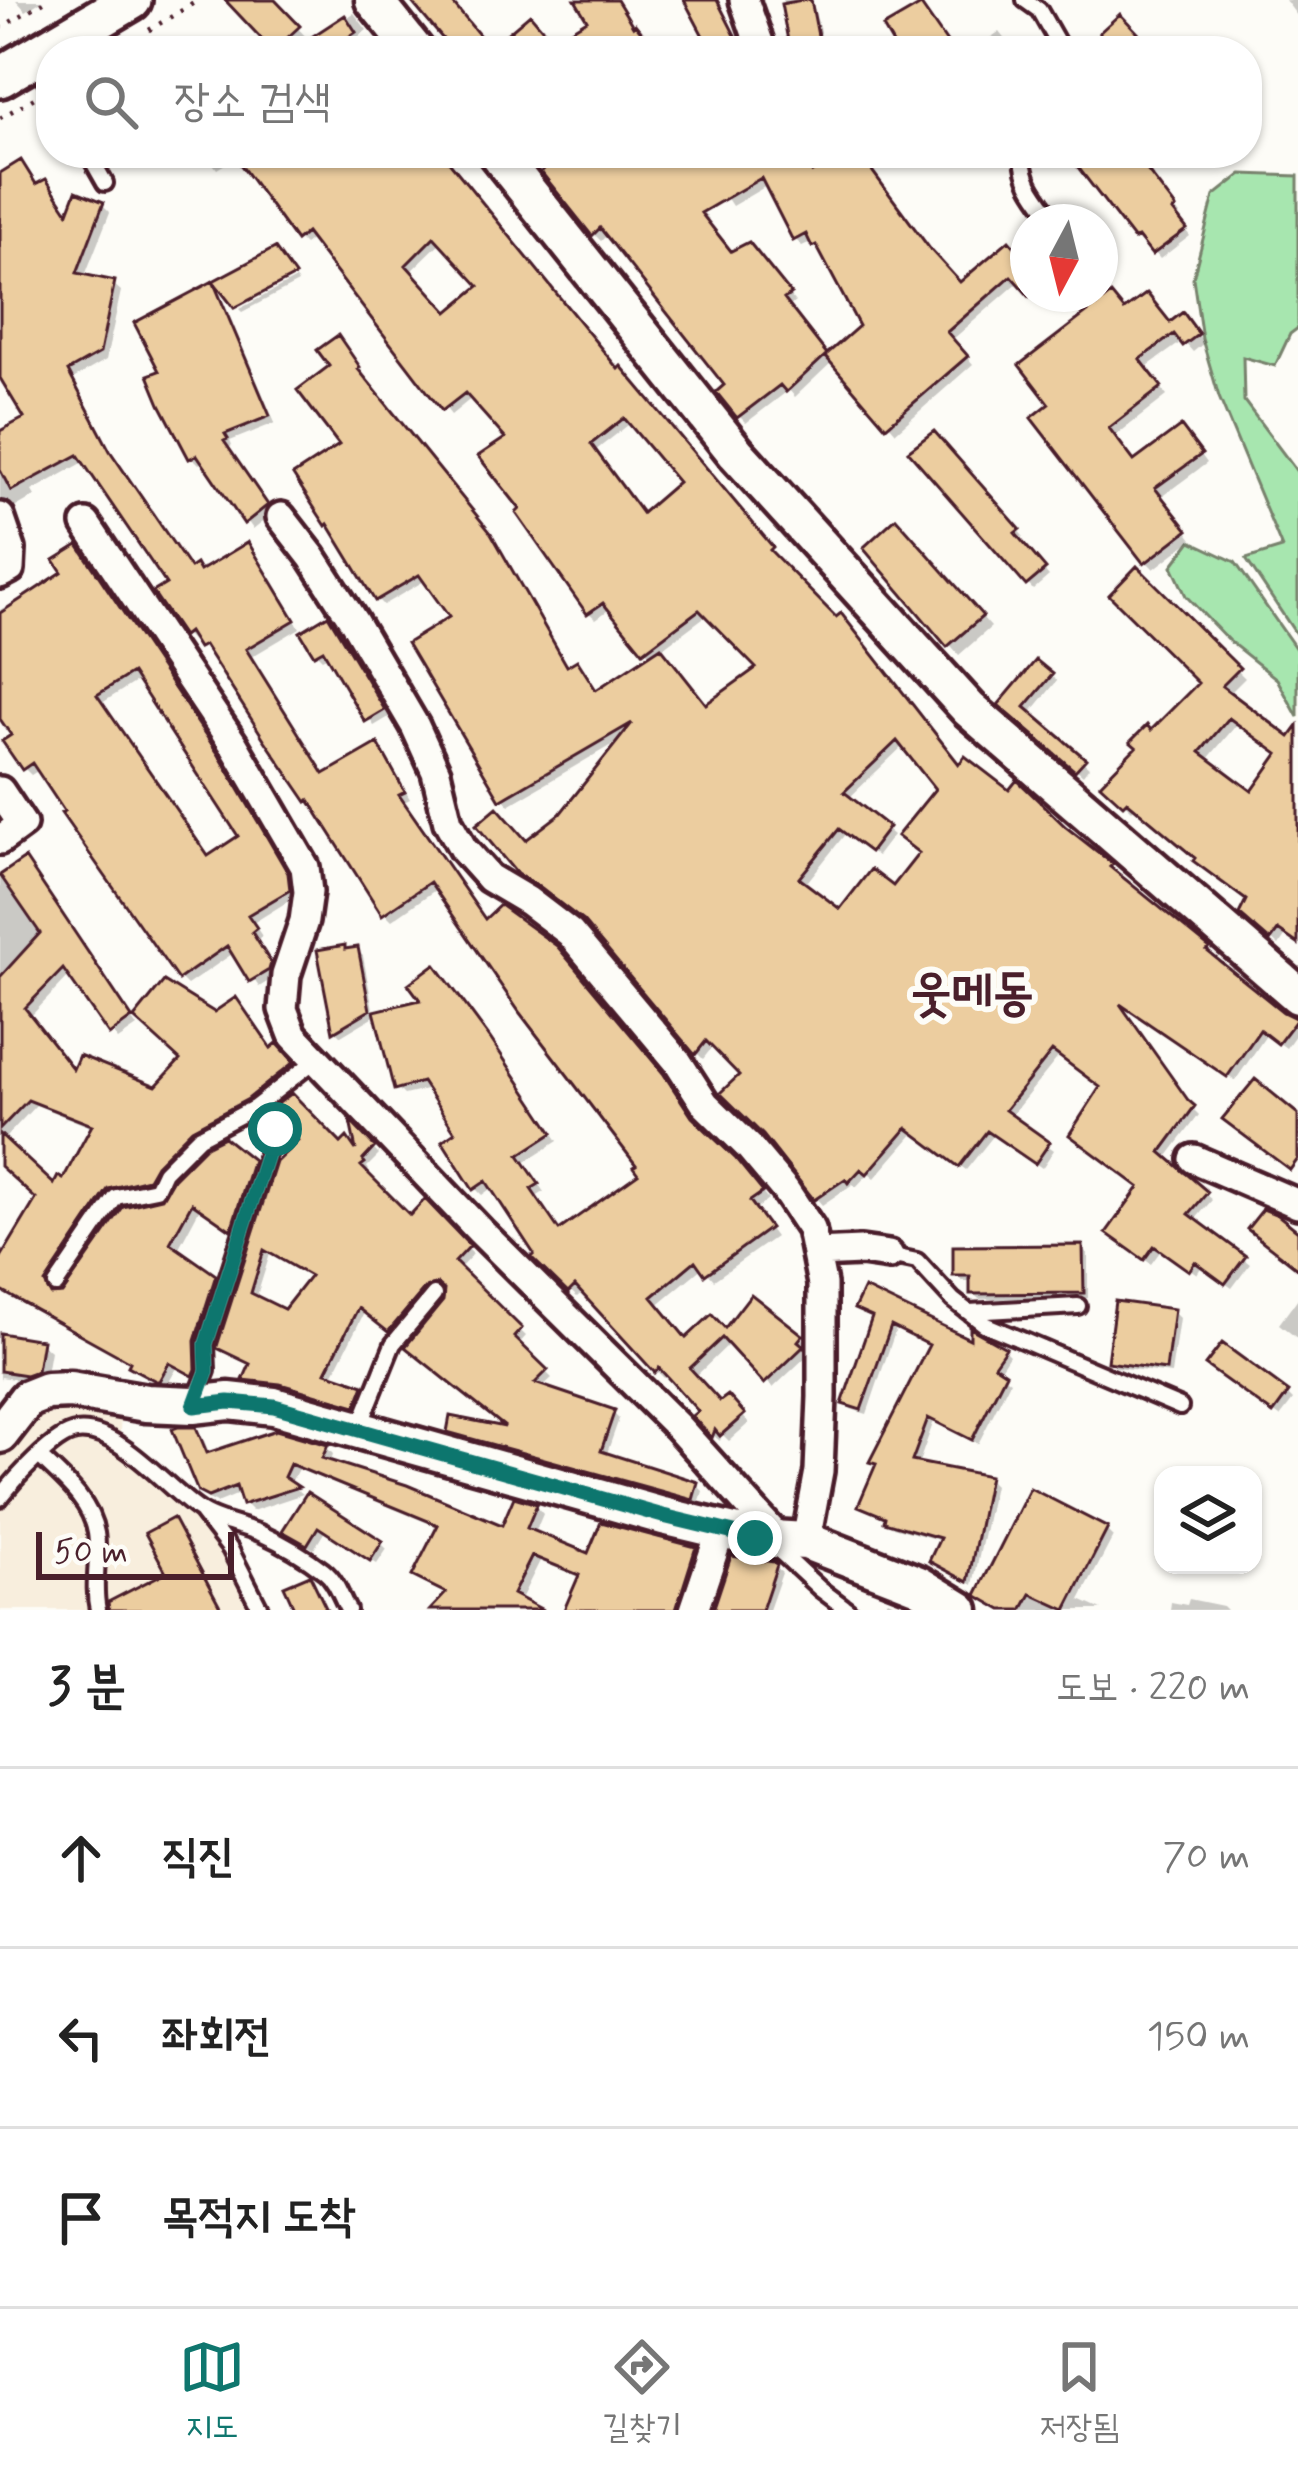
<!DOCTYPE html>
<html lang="ko">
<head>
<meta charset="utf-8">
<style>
	body { margin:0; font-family:Mynerve,"Poor Story",sans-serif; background:#f2f2f2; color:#222 }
	.controls { position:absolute; right:36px; bottom:36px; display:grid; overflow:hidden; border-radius:24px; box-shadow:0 3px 9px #0004 }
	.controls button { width:108px; height:108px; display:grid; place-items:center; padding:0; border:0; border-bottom:3px solid #e0e0e0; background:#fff; color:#222; font:60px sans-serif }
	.compass { position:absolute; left:1010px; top:204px; width:108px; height:108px; border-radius:50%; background:#fff; box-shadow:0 3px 9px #0004; rotate:187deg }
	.scale { position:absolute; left:36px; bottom:30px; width:198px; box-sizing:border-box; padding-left:12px; border:6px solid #4a1f2b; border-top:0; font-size:33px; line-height:42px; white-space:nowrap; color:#4a1f2b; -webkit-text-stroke:9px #fdfcf7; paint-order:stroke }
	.stop { position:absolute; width:36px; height:36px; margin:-27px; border:9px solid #0f766e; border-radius:50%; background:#fff }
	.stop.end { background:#0f766e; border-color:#fff; box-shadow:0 3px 12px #0008 }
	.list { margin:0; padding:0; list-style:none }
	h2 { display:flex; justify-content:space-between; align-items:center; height:156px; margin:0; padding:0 48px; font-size:51px }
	h2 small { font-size:39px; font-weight:400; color:#767676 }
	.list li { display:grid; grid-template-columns:78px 1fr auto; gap:36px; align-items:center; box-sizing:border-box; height:180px; padding:0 48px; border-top:3px solid #e0e0e0 }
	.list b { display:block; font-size:45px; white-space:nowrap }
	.list em { font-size:39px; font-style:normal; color:#767676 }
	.icon { flex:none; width:66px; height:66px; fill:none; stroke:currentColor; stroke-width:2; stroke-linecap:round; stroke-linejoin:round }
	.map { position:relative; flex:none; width:1298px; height:1610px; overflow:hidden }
	.search { position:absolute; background:#fff; box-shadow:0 3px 9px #0004; left:36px; right:36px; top:36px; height:132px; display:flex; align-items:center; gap:30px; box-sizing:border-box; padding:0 42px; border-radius:48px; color:#767676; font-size:45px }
	.sheet { height:696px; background:#fff }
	nav { display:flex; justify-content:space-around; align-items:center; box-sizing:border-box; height:168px; border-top:3px solid #e0e0e0; background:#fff; font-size:33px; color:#767676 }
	nav a { display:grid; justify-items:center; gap:6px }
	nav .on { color:#0f766e }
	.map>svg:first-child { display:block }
	.built { fill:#f8eedd }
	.green { fill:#a7e6af; stroke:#78826d; stroke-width:3 }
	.shadow { fill:#0003; fill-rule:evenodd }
	.building { fill:#eccd9f; stroke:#4a1f2b; stroke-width:3; fill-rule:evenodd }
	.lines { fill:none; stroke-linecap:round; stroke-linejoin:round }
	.service-casing { stroke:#4a1f2b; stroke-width:22 }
	.minor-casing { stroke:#4a1f2b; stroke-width:36 }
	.tertiary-casing { stroke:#4a1f2b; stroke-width:45 }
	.secondary-casing { stroke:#4a1f2b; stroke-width:48 }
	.path { stroke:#4a1f2b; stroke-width:4.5; stroke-dasharray:3 9; stroke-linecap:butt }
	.service { stroke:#fdfcf7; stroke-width:14 }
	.minor { stroke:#fdfcf7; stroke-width:27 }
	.tertiary { stroke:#fdfcf7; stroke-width:36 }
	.secondary { stroke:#fdfcf7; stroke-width:39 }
	.route { stroke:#0f766e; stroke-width:15 }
	.labels { text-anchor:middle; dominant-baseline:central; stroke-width:12; stroke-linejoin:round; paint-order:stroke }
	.quarter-label { font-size:51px; font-weight:bold; fill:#4a1f2b; stroke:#fdfcf7 }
</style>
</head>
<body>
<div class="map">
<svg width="1298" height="1610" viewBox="0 0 1298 1610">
	<rect width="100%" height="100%" fill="#fdfcf7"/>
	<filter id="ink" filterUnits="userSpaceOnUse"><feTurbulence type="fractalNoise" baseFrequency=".00833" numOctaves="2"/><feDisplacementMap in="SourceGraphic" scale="24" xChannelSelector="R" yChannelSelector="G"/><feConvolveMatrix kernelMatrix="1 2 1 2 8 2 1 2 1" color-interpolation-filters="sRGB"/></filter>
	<g filter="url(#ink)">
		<path class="built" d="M38,1404L121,1408L120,1433L175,1482L214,1508L240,1549L266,1610H0V1453Z"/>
		<path class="green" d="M1242,174L1298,176V328L1290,334L1275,366L1243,357L1244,401L1298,473V637L1246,559L1282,548L1219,397L1202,339L1193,278L1214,196Z
			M1191,541L1235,562L1298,652V717L1277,679L1229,641L1186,596L1172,566Z"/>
		<path class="shadow" d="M16,0H43L26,11Z
			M237,0H271L310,41L354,13L367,30L340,51H277L233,4Z
			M783,0H812L825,51H782L781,44L792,42Z
			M1285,0H1298V17Z
			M999,32L1014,51H970Z
			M156,153H191L167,167Z
			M205,153H441L618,373L627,376L776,555L773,558L960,767L1111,866L1117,872L1115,875L1208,950L1214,956L1212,959L1282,1015L1298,1024V1031L1286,1048L1267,1034L1235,1081L1118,1001L1191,1107L1199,1115L1165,1160L1212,1200L1194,1221L1250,1264L1232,1288L1202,1266L1197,1274L1162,1249L1151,1264L1116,1239L1142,1187L1104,1088L1060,1055L1010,1117L1054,1150L1042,1168L994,1135L966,1170L915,1132L875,1178L869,1173L856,1187L853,1184L822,1205L816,1198L743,1075L714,1045L703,1059L697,1053L526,844L563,816L625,737L509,805L503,798L453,618L426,580L383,605L377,599L343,446L333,367L343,345L364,374L361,376L496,543L569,668L597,693L652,657L611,608L596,619L589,613L520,513L524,510L510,438L473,397L451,415L313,238L304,245L298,239L238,156L217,169ZM442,241L483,286L448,316L410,272ZM632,422L682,482L643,516L595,451ZM707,615L760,668L706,707L660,650ZM904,745L939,790L923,854L893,891L840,913L804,886L846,833L877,856L893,835L848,799Z
			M546,153H652L709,219L706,221L731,254L755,253L795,302L789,307L828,357L862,327L822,252L813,241L802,246L795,239L768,185L732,206L697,153H750L765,170L774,164L768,153H799L800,155V153H862L869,169L937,260L960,286L1028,265V291L1020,281L952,340L973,364L896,432L833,361L795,397L789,390L746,423L739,416L728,386L608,234L601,241L594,234L555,163Z
			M1071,153H1132L1180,215L1176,218L1190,236L1160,259L1145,241L1142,244L1136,238Z
			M21,164L38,187L69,216L103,205L110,212L84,278L113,284L121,291L106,360L73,379L116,462L191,571L201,574L248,545L255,552L300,628L251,657L326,777L377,747L384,754L410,799L404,802L487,922L564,957L670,1083L698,1127L743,1170L768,1200L755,1210L775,1237L714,1280L703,1267L656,1306L687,1341L725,1332L801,1337L808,1344L804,1349L809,1354L773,1388L730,1343L695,1377L721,1405L727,1399L749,1423L729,1441L722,1434L720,1441L714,1436L697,1416L702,1411L668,1374L664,1378L657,1371L584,1291L577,1297L536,1257L493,1187L482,1195L475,1188L460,1133L430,1089L404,1095L397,1088L378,1014L341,1036L336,1031L321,953L357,950L363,956L374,1014L425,1002L497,1049L558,1141L524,1163L544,1192L536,1197L560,1233L642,1175L640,1166L438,888L392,920L385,913L212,651L208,653L196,639L192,641L185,634L170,585L86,461L32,491L35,496L16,507L4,506L0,508V435L29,420L0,372V176Z
			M296,279L298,283L242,312L239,309Z
			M212,285L219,291L275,423L230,441L232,446L228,448L273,513L253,529L204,461L199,464L192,457L163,372Z
			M1031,294H1053L1055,296L1042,306Z
			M1125,314L1171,326L1190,324L1204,343L1193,352L1183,341L1145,368L1167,396L1114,437L1135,464L1189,438L1207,463L1161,497L1193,539L1154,569L1147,562L1054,404Z
			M934,435L1023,536L1018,541L1049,576L1033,590L912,452Z
			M906,531L991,627L959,655L867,548Z
			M85,555L225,765L294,883L295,897L253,923L262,936L256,940L277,973L275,977L259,987L235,952L187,985L180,978L39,770L31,775L24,768L15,736L0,713V610L5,607L9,610L67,573ZM140,679L242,837L209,859L102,703Z
			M1137,571L1245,678L1228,695L1298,746V942L1286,935L1279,946L1243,913L1249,900L1136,806L1132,810L1104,784L1202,683ZM1238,723L1281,755L1252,795L1207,760Z
			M334,625L389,717L374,726L330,655L322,659L316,653Z
			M1037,664L1057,681L1029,715L1089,767L1083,775L1002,704Z
			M24,862L137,1027L118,1040L70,975L30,1017L75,1073L157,1090L277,1047L299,1071L255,1105L199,1135L155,1185L115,1196L51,1292L53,1298L63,1297L164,1201L251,1162L259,1170L238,1235L200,1208L177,1251L222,1285L200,1381L177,1368L166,1387L139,1373L132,1364L0,1290V1258L3,1260L40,1199L0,1163V878ZM36,1105L93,1128L64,1183L55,1189L12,1150L15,1146L6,1137Z
			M355,1130L379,1155L367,1167L369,1170L365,1174L410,1220L425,1204L473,1254L458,1270L526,1336L518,1345L552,1378L541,1388L613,1413L619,1419L606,1456L697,1485L703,1491L699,1504L457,1437L451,1431H513L446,1302L447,1288L431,1293L396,1336L365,1311L332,1377L363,1388L369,1394L362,1410L288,1389L252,1385L246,1379L253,1366L227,1354L220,1347L279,1164L341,1147L360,1154ZM270,1254L313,1278L285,1313L256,1299Z
			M1082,1248L1088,1254V1298L979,1299L973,1293V1281H962L956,1275Z
			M1298,1298V1339L1279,1324Z
			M857,1308L973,1344L1004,1350L1009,1355L998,1372L1010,1381L978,1444L934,1421L918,1465L988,1479L994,1485L973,1585L932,1560L942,1541L893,1527L888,1519L868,1511L862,1505L878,1467L873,1462L931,1346L896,1329L867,1414L851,1409L846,1403L875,1319Z
			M1173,1312L1179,1318L1171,1374L1116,1367L1110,1361Z
			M0,1336L41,1343L50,1351L45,1379L36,1383L1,1377L0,1380Z
			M1215,1370L1287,1394L1293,1400L1280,1417Z
			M195,1430L203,1438L210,1455L326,1447L333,1454L330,1464L504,1529L536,1506L543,1514L534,1535L590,1557L695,1550L702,1557L684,1610H568L581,1578L540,1561L520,1601L537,1610H477L423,1583L416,1576L440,1528L298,1469L290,1484L303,1494L252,1511L245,1504L241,1493L217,1503L208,1499L200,1490Z
			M308,1496L381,1543L387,1549L377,1564L325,1531L314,1549L291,1536L286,1531Z
			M172,1522L181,1531L224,1610H126L170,1573Z
			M1106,1530L1113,1537L1080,1600L1102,1610H1003Z
			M773,1565L782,1573L769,1610H716Z
			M1189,1599L1223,1606L1227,1610H1170L1171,1602L1187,1605Z
			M888,1600L892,1602L902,1610H880Z"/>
		<path class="building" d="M225,0H275L300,26L273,51Z
			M410,0H450L490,48L530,14L553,41L587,20L575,0H617L633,26L635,24L657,51H453Z
			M684,0H717L743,51H711Z
			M802,0H811L821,51H790L781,4Z
			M921,5L953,51H897L883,27Z
			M1120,14L1155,51H1116L1099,33Z
			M345,15L356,32L328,51H290Z
			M232,153H442L618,369L621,366L741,509L773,547L770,550L836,617L841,613L959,764L965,756L1009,790L1017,780L1066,827L1113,864L1110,867L1210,948L1207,951L1283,1012L1297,1019L1278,1044L1260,1030L1227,1077L1120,1004L1188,1100L1195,1106L1161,1152L1208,1192L1189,1214L1246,1256L1225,1284L1195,1262L1189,1271L1154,1246L1144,1260L1106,1233L1139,1187L1069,1135L1100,1087L1052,1051L1005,1110L1050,1142L1035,1164L987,1131L959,1167L907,1128L867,1174L861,1169L848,1183L845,1179L814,1200L763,1135L720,1093L739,1075L706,1041L695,1055L583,921L539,887L517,874L476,825L497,807L526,840L560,814L632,723L500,800L407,643L449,617L419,575L375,601L328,524L326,526L293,475L339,445L297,390L329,366L317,350L338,335L360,367L358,369L491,533L567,666L577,660L596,690L661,647L706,704L756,668L699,610L643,652L603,603L587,614L516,513L520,509L478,456L505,438L465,393L442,411L306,233L296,241ZM434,237L479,286L448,312L406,265ZM624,418L678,482L642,513L591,444ZM897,741L935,789L897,836L919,853L893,886L871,869L840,909L799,878L839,829L870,852L889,827L844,792Z
			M542,153H753L765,166L770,163L764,153H798L800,157L803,155L812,172L838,153H859L930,249L960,282L1009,240L1028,262V295L1011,276L947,332L968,356L886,427L825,356L786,392L780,385L737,418L716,392L724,385L600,228L592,236L541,172L551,163ZM761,178L793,241L806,234L812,247L816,245L859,326L827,354L784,299L791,294L749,242L731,251L701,213Z
			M1067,153H1134L1176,208L1173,211L1187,229L1152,255L1138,237L1134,240Z
			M21,160L36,184L46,179L68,212L76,191L104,202L77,273L115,281L108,314L100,353L68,371L110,451L190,568L196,564L200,571L248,542L295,620L246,649L324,774L378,743L405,792L399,795L485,919L500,905L557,946L663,1073L692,1117L736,1159L763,1192L750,1201L770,1228L705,1275L695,1261L652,1297L686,1338L712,1314L725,1328L751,1294L803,1335L798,1341L804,1346L764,1384L722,1338L690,1368L720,1401L728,1395L745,1414L720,1436L715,1430L712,1438L692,1416L698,1411L659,1368L655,1373L575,1286L568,1293L531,1257L534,1254L486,1181L473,1190L442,1141L455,1132L422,1082L394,1090L374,1011L420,1000L408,984L435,964L490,1038L553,1133L519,1155L539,1184L531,1189L559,1230L638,1174L633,1167L636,1165L520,1013L430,882L382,915L309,800L307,802L264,739L204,645L198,648L188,632L183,636L153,592L166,584L78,455L11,491L0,470V431L24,418L0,378V173Z
			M275,248L295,276L234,308L213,281Z
			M213,281L270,416L225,434L228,439L224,441L268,505L244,524L197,455L189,459L160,404L148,375L159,371L134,323Z
			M1147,293L1170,322L1183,312L1199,334L1183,346L1174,334L1140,359L1162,387L1109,428L1134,461L1181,426L1202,454L1155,488L1188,530L1144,564L1031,418L1049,404L1019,365L1111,294L1124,310Z
			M934,431L1020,529L1015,533L1046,569L1026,586L908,451Z
			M896,518L983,616L947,647L863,548Z
			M78,545L219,755L288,873L290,890L248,915L257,928L252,932L271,963L269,970L249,982L227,946L178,980L61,813L64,811L32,763L22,770L2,741L11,735L0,719V613L62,572L54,560ZM132,673L238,836L208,856L97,695Z
			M1137,566L1240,668L1222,686L1290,737L1298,726V944L1278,930L1270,941L1239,914L1246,900L1193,861L1195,858L1127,801L1123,805L1100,784L1136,747L1130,742L1147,725L1151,730L1198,683L1109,595ZM1229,718L1278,754L1252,791L1200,752Z
			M328,615L385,710L365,722L323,650L314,655L300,632Z
			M1036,660L1053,674L1025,707L1086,759L1075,771L998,705Z
			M25,858L132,1018L109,1035L63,969L25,1008L73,1069L79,1055L156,1086L180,1060L134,1018L164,981L214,1012L236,997L271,1048L277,1043L294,1062L248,1099L192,1129L156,1165L148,1179L108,1189L45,1283L51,1295L62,1294L123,1207L162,1198L173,1179L206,1146L224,1137L253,1160L231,1230L192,1203L170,1243L216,1275L195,1341L196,1369L193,1376L169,1363L159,1381H156L128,1366L130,1362L0,1290V1259L36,1199L0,1166V1134L54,1184L58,1176L63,1179L92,1125L28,1100L0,1129V977L40,933L0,875Z
			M345,945V949L358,947L370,1010L333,1032L317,950Z
			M1255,1079L1298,1114V1159L1290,1170L1222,1119Z
			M292,1093L341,1143L347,1137L356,1150L350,1121L375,1147L363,1160L365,1163L361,1166L410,1215L425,1199L470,1246L455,1262L522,1328L514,1337L548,1370L535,1383L615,1410L601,1451L698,1482L693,1500L447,1432L450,1416L505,1427L405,1347L443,1301L444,1290L437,1284L425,1288L388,1332L358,1308L326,1372L364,1385L356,1406L280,1384L243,1380L250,1364L217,1348V1346L276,1162L298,1141L271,1109ZM264,1250L310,1276L284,1309L251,1293Z
			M1263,1209L1278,1215L1298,1231V1269L1247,1229Z
			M1083,1245L1084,1293L970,1294V1276H953V1246Z
			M864,1288L970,1339V1328L1006,1348L994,1365L1006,1373L972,1440L928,1418L912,1461L989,1476L968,1582L929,1561L940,1538L884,1522L885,1517L858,1506L876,1464L869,1462L929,1345L891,1326L861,1410L842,1404L872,1317L854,1309Z
			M1115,1301L1174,1309L1166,1370L1107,1362Z
			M0,1333L42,1340L37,1371L26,1375L0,1371Z
			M1222,1343L1289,1392L1273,1414L1205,1365Z
			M178,1427H196L207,1453L276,1430L328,1445L322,1458L407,1485L502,1525L514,1497L537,1504L527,1528L588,1553L601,1522L696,1547L676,1610H564L579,1575L532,1556L513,1594L543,1610H430L446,1593L412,1576L438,1525L290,1464L284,1477L299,1487L242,1505L236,1486L208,1497L198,1492L172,1429Z
			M1030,1488L1108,1528L1066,1610L1031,1594L1022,1610H1002L976,1595Z
			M307,1492L383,1541L370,1561L318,1527L307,1545L282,1531Z
			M173,1518L222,1610H109L108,1602L166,1572L145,1533Z
			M731,1556L774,1562L777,1565L762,1610H713Z
			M310,1575L327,1610H295L284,1586Z"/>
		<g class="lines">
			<defs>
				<path id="service" d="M1025,0L1039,10L1060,47V51
					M35,62L51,89
					M88,153L105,183
					M1024,153C1020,180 1041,201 1056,222
					M889,1255L917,1261L953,1300L984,1324L1180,1407
					M56,1285L116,1197L156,1189L164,1172L199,1137L254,1108L317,1059
					M969,1312L1078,1306
					M195,1401L207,1371L206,1344L275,1129L254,1108
					M360,1426L393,1344L434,1295
					M40,1457C62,1478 91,1501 96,1533C100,1558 92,1584 98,1610
					M0,1498C14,1480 54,1435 76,1432C118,1426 167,1489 199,1510C216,1522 241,1525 260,1533C282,1543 305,1556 324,1571C336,1580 341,1597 348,1610
					M202,1513L230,1549L261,1610
					M775,1547L820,1589L848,1610"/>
				<path id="minor" d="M744,0L762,51
					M0,517L11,549L10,569L0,574
					M281,517L312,557L354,622L415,726L436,772L448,822L463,849L489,878L528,901L570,933L678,1062L705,1104L749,1147L785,1190L811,1229L822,1284V1397L819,1471L806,1541
					M86,524L234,745L305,867L308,892L304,921L286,975L283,1009L293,1035L480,1231L677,1426L779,1539
					M0,791L22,824L0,840
					M1194,1159L1298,1204
					M816,1253L861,1251L889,1255
					M694,1610L721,1530"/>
				<path id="tertiary" d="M374,0L415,51
					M497,153L736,453L969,709L1298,995
					M0,1434L27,1399L47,1391L70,1390L146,1403L193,1405L229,1401L274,1406L663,1516L755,1538L806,1541L919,1585L960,1610"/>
				<path id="secondary" d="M0,77L131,0"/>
			</defs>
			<use href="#service" class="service-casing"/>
			<use href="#minor" class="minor-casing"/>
			<use href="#tertiary" class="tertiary-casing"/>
			<use href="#secondary" class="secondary-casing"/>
			<path class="path" d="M0,28L47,0
				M149,30L199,0
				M0,118L36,97"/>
			<use href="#service" class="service"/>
			<use href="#minor" class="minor"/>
			<use href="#tertiary" class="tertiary"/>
			<use href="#secondary" class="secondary"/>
		</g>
	</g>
	<g class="lines" filter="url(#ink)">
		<path class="route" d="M275,1129L206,1344L207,1371L194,1406L229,1402L274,1406L663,1516L755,1538"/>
	</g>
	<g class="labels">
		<g class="quarter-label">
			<text x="972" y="994">웃메동</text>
		</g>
	</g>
</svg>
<div class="controls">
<button><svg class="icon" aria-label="layers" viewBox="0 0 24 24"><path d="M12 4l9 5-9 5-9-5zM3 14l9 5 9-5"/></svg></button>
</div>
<svg class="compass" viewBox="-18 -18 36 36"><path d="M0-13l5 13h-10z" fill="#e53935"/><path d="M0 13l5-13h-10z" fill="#767676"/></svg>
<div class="scale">50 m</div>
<div class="stop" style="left:275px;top:1129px"></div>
<div class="stop end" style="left:755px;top:1538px"></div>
<div class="search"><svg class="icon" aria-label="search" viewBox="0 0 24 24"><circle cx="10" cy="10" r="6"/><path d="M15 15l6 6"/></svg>장소 검색</div>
</div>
<section class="sheet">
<h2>3 분<small>도보 · 220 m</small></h2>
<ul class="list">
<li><svg class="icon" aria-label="ahead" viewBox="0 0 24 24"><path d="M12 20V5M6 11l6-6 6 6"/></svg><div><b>직진</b></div><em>70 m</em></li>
<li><svg class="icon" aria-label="left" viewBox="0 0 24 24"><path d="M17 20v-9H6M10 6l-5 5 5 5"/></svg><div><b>좌회전</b></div><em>150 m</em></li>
<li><svg class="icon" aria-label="arrive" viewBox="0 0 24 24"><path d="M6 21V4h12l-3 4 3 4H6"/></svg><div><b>목적지 도착</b></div></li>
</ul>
</section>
<nav>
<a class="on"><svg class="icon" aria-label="map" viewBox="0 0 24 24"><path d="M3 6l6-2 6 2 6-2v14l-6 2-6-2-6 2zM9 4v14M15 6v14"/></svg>지도</a>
<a><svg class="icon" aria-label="directions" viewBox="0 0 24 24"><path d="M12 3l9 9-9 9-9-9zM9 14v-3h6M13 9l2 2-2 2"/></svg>길찾기</a>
<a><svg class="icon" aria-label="saved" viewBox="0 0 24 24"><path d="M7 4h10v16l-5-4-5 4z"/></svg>저장됨</a>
</nav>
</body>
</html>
